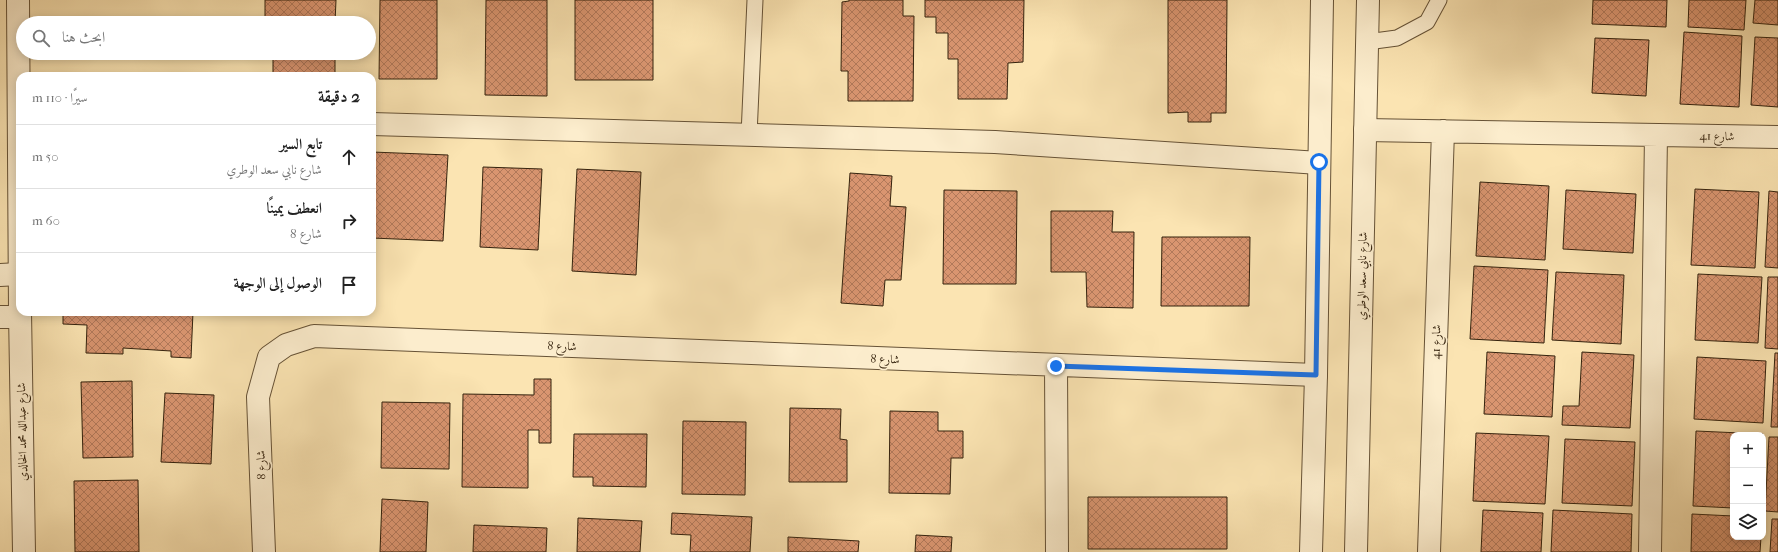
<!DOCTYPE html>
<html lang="ar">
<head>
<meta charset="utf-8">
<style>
	body { margin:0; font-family:"IM FELL French Canon",Amiri,serif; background:#f6f6f6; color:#222; direction:rtl }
	.controls { position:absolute; right:12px; bottom:12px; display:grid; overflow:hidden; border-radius:8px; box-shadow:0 2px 10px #0003 }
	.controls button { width:36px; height:36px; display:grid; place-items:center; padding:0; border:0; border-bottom:1px solid #e0e0e0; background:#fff; color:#222; font:20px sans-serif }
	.stop { position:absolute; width:12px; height:12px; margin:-9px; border:3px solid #1a73e8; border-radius:50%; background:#fff }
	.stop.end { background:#1a73e8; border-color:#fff; box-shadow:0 1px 4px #0008 }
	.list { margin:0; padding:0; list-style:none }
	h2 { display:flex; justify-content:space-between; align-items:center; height:52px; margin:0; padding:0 16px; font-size:17px }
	h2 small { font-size:13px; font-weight:400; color:#767676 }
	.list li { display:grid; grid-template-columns:26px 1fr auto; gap:12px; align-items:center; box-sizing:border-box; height:64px; padding:0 16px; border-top:1px solid #e0e0e0 }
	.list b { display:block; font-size:15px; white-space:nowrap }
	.list p { margin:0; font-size:13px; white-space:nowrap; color:#767676 }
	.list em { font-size:13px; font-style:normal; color:#767676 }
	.icon { flex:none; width:22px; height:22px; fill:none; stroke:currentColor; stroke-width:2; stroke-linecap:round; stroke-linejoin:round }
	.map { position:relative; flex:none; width:1778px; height:552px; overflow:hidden; direction:ltr }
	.search { position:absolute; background:#fff; box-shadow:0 2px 10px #0003; left:16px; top:16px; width:360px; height:44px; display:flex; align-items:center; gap:10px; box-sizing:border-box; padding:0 14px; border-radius:22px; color:#767676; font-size:15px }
	.panel { position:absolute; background:#fff; box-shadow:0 2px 10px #0003; left:16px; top:72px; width:360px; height:244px; border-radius:12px; direction:rtl }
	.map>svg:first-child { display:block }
	.building { fill:url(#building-cross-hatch); stroke:#34220d }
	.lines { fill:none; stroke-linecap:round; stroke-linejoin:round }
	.service-casing { stroke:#665236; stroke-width:17 }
	.minor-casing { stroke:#665236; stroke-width:24 }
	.tertiary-casing { stroke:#665236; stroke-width:24 }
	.service { stroke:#fcedcd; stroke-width:15 }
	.minor { stroke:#fcedcd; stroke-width:22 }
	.tertiary { stroke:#fcedcd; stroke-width:22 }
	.route { stroke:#1a73e8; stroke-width:5 }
	.labels { text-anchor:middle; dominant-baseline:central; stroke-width:3.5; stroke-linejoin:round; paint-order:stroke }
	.street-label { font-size:12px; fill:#34220d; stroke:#fcedcd }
</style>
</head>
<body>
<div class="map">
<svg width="1778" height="552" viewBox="0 0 1778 552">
	<defs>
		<pattern id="building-cross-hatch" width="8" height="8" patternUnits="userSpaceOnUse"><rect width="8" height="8" fill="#d99570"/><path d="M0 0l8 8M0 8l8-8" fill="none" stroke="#b1795a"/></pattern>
	</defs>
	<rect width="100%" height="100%" fill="#fbe4b2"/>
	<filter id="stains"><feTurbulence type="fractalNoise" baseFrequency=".005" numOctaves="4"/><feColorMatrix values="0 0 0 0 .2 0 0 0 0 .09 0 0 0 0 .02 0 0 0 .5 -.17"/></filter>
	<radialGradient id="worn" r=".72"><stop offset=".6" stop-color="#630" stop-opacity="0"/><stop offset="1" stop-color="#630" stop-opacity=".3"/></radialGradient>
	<path class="building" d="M265,0H336L335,23H265Z
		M380,0H437V79H379Z
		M486,0H547V96L485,95Z
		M575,0H653V80H575Z
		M849,0H903V16H914L913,101H848V71H841L842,2L849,1Z
		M925,0H1024L1023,62L1008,63L1007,99H958V59H948V33H936V17H925Z
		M1168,0H1227L1226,113H1211V122H1188V112L1168,113Z
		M1593,0H1667L1666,27L1592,24Z
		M1689,0H1746L1744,30L1688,27Z
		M1755,0H1778V25L1753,23Z
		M1684,32L1742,36L1739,107L1680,104Z
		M1755,37L1778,38V107L1751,105Z
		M1595,38L1649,40L1646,96L1592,93Z
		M273,53H335V74H273Z
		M372,152L448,155L443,241L372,238Z
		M483,167L542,169L538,250L480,247Z
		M577,169L641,172L636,275L572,271Z
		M850,173L892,176L890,206L906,207L901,280H885L883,306L841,303Z
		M1480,182L1549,186L1545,260L1476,256Z
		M1695,189L1759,192L1755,268L1691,265Z
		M944,190L1017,191L1016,284H943Z
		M1566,190L1636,194L1633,253L1563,249Z
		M1769,191L1778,192V268L1765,267Z
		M1051,211H1113L1112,232H1134L1133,308L1087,307L1086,272H1051Z
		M1162,237H1250L1249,306H1161Z
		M1474,266L1548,270L1544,343L1470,339Z
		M1556,272L1624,275L1621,344L1552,340Z
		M1698,274L1762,277L1758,343L1695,340Z
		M1768,277H1778V349L1765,348Z
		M63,312H193L191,358L171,357V351L123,348V354L86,353L87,325L63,324Z
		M1487,352L1555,356L1552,417L1484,414Z
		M1582,352L1634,355L1630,428L1562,425L1563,406H1579Z
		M1775,353H1778V427H1771Z
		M1697,357L1766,361L1763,423L1694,419Z
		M534,379H551V443H539V430H528V488L462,487L463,394L534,395Z
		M132,381L133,457L83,458L81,382Z
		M165,393L214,395L211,464L161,462Z
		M382,402L450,403L449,469L381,468Z
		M790,408L841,409L840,439L847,440V482H789Z
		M890,411L938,412V431H963V458H951L950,494L889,493Z
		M683,421L746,422L745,495L682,494Z
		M1696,431L1763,434L1733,435V508L1693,506Z
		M1476,433L1549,436L1545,504L1473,501Z
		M574,434H647L646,487L593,486V477H573Z
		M1769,437H1778V512L1765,511Z
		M1565,439L1635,442L1632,506L1562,503Z
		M138,480L139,552H75L74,481Z
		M1088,497H1227V549H1088Z
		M382,499L428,502L426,552H380Z
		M1483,510L1543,513L1541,552H1481Z
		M1553,510L1632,514L1631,552H1551Z
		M672,513L752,517L750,552H690L691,535L671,534Z
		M1692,514L1733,516V537H1761L1760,552H1691Z
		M578,518L642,521L640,552H577Z
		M1772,519H1778V552H1770Z
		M474,525L547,528L546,552H473Z
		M916,535L952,537L951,552H915Z
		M788,537L859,541L858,552H788Z"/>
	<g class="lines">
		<defs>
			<path id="service" d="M1367,42L1397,38L1427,22L1439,0
				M749,135L755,0"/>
			<path id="minor" d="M372,124L995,142L1319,163
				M1365,130L1778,137
				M0,275L19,274
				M0,317H20
				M1056,365L1057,552
				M264,552L258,397L269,357L286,345L314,336L1316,375
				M1429,552L1443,131
				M1650,552L1656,135"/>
			<path id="tertiary" d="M18,0L20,311
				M20,312L24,552
				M1311,552L1316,375L1322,0
				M1356,552L1368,0"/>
		</defs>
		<use href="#service" class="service-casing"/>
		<use href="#minor" class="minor-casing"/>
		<use href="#tertiary" class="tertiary-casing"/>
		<use href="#service" class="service"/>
		<use href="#minor" class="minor"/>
		<use href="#tertiary" class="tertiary"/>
	</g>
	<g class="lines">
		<path class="route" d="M1056,366L1316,375L1319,162"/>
	</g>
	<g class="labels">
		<g class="street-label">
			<text transform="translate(1717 136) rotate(1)">شارع 41</text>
			<text transform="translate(1362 276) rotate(-89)">شارع نابي سعد الوطري</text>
			<text transform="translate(1436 342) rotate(-88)">شارع 41</text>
			<text transform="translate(562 346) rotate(2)">شارع 8</text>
			<text transform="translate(885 359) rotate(2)">شارع 8</text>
			<text transform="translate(22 432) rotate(-91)">شارع عبدالله محمد الخالدي</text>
			<text transform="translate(261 465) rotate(-92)">شارع 8</text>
		</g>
	</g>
	<rect width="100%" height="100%" filter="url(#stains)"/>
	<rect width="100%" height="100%" fill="url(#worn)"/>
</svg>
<div class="controls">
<button>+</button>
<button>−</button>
<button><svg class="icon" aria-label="layers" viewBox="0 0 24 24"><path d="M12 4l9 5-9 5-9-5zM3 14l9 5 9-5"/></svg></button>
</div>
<div class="stop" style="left:1319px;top:162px"></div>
<div class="stop end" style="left:1056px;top:366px"></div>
<div class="search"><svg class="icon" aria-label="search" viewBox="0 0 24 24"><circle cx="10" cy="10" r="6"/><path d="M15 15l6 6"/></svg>ابحث هنا</div>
<section class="panel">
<h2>2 دقيقة<small>سيرًا · 110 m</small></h2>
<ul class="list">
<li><svg class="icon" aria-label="ahead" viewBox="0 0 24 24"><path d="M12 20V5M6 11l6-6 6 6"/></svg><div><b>تابع السير</b><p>شارع نابي سعد الوطري</p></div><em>50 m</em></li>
<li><svg class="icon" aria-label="right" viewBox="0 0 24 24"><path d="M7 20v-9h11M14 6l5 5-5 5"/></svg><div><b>انعطف يمينًا</b><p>شارع 8</p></div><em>60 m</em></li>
<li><svg class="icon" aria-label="arrive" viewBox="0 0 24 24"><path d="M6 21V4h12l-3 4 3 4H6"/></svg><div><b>الوصول إلى الوجهة</b></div></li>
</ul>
</section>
</div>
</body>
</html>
